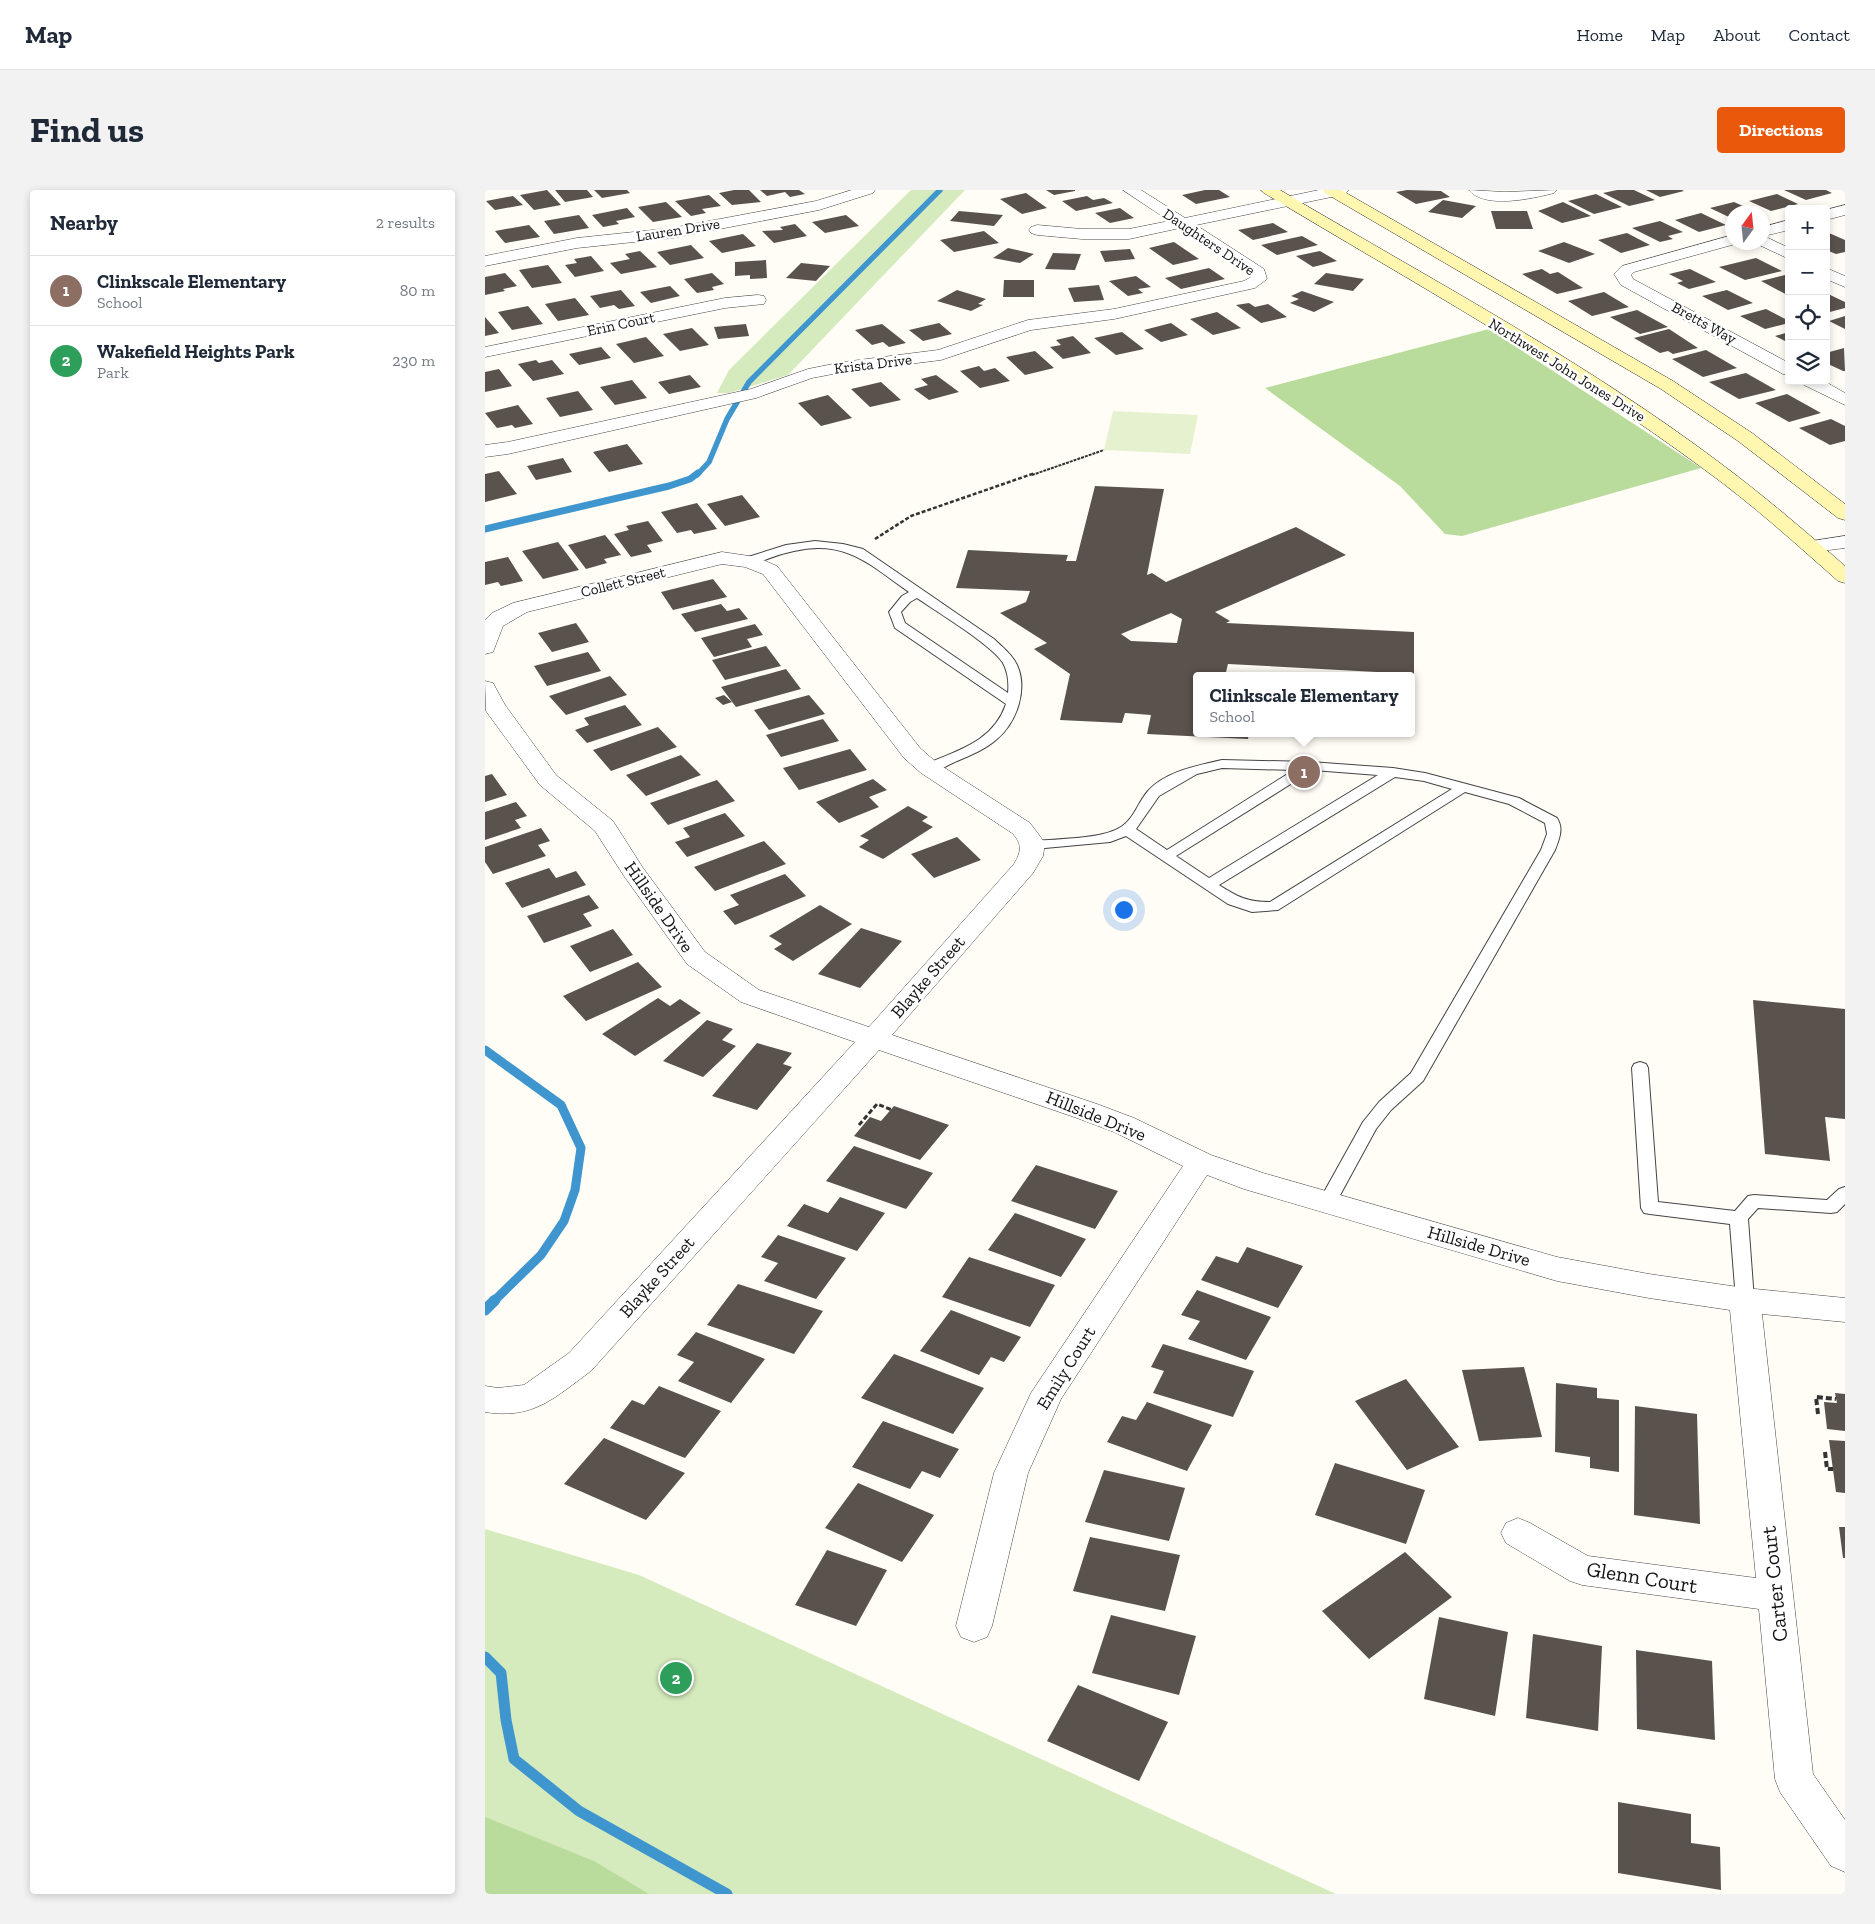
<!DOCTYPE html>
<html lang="en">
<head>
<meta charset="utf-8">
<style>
	body { margin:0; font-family:"Zilla Slab",serif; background:#f2f2f3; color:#1f2937 }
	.controls { position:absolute; right:15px; top:15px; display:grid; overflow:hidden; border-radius:5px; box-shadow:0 2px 8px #0003 }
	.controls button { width:45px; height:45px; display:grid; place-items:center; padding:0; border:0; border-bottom:1px solid #e0e1e3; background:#fff; color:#1f2937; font:25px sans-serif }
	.compass { position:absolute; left:1240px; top:15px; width:45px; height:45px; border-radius:50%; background:#fff; box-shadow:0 2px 8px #0003; rotate:15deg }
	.you { position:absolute; left:638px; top:719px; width:18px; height:18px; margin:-12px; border:4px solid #fff; border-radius:50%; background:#1a73e8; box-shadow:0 0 0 8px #1a73e833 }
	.badge { display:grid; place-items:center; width:32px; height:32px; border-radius:50%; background:#ea580c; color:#fff; font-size:16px; font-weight:700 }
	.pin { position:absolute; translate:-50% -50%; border:2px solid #fff; box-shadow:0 1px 5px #0006 }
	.popup { position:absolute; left:708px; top:482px; width:222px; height:65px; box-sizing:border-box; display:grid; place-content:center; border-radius:5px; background:#fff; filter:drop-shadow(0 1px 4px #0005); font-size:16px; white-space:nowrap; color:#747a83 }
	.popup b { font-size:19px; color:#1f2937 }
	.popup::after { content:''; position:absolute; left:50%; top:100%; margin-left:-10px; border:10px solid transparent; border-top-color:#fff }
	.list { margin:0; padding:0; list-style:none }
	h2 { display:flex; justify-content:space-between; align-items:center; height:65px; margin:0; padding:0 20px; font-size:21px }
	h2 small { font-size:16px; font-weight:400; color:#747a83 }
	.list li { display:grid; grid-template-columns:32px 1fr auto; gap:15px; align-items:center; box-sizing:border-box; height:70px; padding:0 20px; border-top:1px solid #e0e1e3 }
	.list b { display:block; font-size:19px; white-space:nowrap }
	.list p { margin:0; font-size:16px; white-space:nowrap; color:#747a83 }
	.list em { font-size:16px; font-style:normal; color:#747a83 }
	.icon { flex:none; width:28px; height:28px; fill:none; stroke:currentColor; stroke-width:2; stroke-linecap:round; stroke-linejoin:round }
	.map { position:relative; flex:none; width:1360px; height:1704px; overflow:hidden; border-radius:5px }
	header { display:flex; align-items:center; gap:30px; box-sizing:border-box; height:70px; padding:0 25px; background:#fff; border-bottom:1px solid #e0e1e3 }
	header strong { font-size:24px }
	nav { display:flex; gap:28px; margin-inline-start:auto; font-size:18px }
	.intro { display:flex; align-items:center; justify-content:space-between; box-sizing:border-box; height:120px; padding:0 30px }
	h1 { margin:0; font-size:35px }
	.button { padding:12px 22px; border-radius:5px; background:#ea580c; color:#fff; font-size:18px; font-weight:700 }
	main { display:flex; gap:30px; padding:0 30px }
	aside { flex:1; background:#fff; border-radius:5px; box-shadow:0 2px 8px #0003 }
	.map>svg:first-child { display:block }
	.green { fill:#d5ebbd }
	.forest { fill:#b9dc9c }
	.pitch { fill:#e6f2cf }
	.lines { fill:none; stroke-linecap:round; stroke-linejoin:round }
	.stream-far3 { stroke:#3f96cf; stroke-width:5.5 }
	.stream-far2 { stroke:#3f96cf; stroke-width:7 }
	.stream-far1 { stroke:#3f96cf; stroke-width:9 }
	.stream { stroke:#3f96cf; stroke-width:11 }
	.building { fill:#5a524d; fill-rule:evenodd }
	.service-casing { stroke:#444; stroke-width:2 }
	.minor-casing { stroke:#444; stroke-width:1 }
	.secondary-casing { stroke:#333; stroke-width:1 }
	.path-far3 { stroke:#333; stroke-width:2; stroke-dasharray:3 1; stroke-linecap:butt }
	.path-far2 { stroke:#333; stroke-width:2.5; stroke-dasharray:4 2; stroke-linecap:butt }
	.path-far1 { stroke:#333; stroke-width:3; stroke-dasharray:5 2.5; stroke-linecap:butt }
	.path { stroke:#333; stroke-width:4; stroke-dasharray:6 3; stroke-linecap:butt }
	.service { fill:#fff; fill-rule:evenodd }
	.minor { fill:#fff; fill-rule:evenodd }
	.secondary { fill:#fff6b0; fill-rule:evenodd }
	.labels { text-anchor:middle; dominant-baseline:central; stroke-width:5; stroke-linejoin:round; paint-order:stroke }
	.far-street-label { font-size:15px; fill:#111; stroke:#fff }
	.street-label { font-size:18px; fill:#111; stroke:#fff }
	.near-street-label { font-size:21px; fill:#111; stroke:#fff }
</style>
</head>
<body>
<header>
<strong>Map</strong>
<nav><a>Home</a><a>Map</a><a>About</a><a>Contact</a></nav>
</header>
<div class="intro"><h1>Find us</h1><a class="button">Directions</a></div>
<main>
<aside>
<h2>Nearby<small>2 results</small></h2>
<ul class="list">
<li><span class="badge" style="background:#8d6e63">1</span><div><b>Clinkscale Elementary</b><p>School</p></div><em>80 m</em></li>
<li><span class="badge" style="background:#2e9e5b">2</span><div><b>Wakefield Heights Park</b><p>Park</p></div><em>230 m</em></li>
</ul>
</aside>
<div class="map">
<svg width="1360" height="1704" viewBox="0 0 1360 1704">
	<rect width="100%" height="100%" fill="#fffdf5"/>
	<path class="green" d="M426,0H480L303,185L244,203H232L244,180Z
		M0,1339L154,1385L851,1704H0Z"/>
	<path class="forest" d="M1004,139L1216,278L977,346L960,344L915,296L780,198Z
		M0,1627L109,1671L164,1704H0Z"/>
	<path class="pitch" d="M628,221L713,225L705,264L619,260Z"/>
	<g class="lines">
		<path class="stream-far3" d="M212,285L224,272L242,229L264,192L455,0"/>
		<path class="stream-far2" d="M0,339L184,296L205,289L213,283"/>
		<path class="stream-far1" d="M0,860L76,915L96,958L90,1000L79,1031L56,1065L8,1112"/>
		<path class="stream" d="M0,1120L10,1110
			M0,1467L16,1483L21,1530L29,1569L94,1621L242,1704"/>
	</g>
	<path class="building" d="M62,0L76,15L49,20L35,5Z
		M70,0H102L108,7L80,12Z
		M109,0H142L145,3L117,8Z
		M249,0H264L276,12L247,15L234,3Z
		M275,0H314L320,4L305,7L300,2L282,6Z
		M561,0H590V1L569,5Z
		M720,0H734L745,7L711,14L697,5Z
		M922,0L956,1L965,7L931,14L911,2Z
		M1132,0H1149L1170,10L1144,16L1118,3Z
		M1161,0H1197L1199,1L1175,7Z
		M1299,0H1341L1347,3L1321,10Z
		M541,3L562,18L537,24L515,9Z
		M1111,4L1137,17L1109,24L1083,11Z
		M1292,4L1313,14L1286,21L1264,11Z
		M224,5L236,16L217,19L221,23L206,26L190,11Z
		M28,6L38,15L10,20L1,11Z
		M602,6L608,10L619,8L628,13L591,21L577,11Z
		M958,10L991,16L977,28L943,22Z
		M181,12L197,27L168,32L153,17Z
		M1078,12L1106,26L1077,33L1053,21Z
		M1249,12L1271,22H1248V29L1225,18Z
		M142,18L150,27L131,31L134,34L118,37L107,25Z
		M635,18L649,28L625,33L610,23Z
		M474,21L518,25L509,36L465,31Z
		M1006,21H1042L1048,39H1011Z
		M1216,23L1241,35L1214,42L1190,30Z
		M94,25L104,38L69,44L59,31Z
		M361,25L374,36L340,43L327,32Z
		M1175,31L1198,42L1183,46L1188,49L1175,52L1147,38Z
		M788,33L803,42L768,50L753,40Z
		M310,34L322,46L289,53L277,41L298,40L295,37Z
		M44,35L55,47L20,53L10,41Z
		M499,41L514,53L469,62L455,50Z
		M1142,43L1165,55L1136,63L1113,50Z
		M1344,43L1360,50V62L1351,64L1341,60V44Z
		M258,44L271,56L237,63L224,51Z
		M817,46L833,55L792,65L776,55Z
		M689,52L714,69L688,75L664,58Z
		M1079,52L1110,64L1084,73L1053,61Z
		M206,55L219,68L185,75L172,62Z
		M523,58L549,64L535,73L508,68Z
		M645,59L650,69L620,72L615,61Z
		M155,61L172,77L136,84L125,73L145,69L140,64Z
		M835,61L852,71L828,77L811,66Z
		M568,63L596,64L590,80L560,79Z
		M106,66L119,81L90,87L80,75L92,73L89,69Z
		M1271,68L1297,81L1260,90L1234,77Z
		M281,70L282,88L265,89V85L250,86V72Z
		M316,73L345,76L331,91L301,88Z
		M63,75L77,93L47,98L34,80Z
		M724,78L740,89L696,99L680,88Z
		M1057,79L1065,84L1073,82L1098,98L1072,104L1037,84Z
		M1205,79L1231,92L1204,99L1192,93L1198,91L1184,84Z
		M20,83L32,96L18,99L20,101L0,105V87Z
		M227,83L239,94L227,97L229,100L212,103L199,89Z
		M841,83L879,89L868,101L829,94Z
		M1304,84V106L1276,91Z
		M651,86L666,97L653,99L658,103L643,106L624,91Z
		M519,90H549V107H518Z
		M614,95L619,110L589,112L583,98Z
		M185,96L195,106L166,113L155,102Z
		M136,100L150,116L134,119L129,115L115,118L105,106Z
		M472,100L501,109L493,114L498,115L486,121L452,111Z
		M1242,100L1268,113L1243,120L1217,106Z
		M817,101L849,112L829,122L805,113L814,109L806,106Z
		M1119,102L1144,117L1107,126L1083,111Z
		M1341,103L1360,112V118L1341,123Z
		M90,108L104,125L73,131L60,114Z
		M764,113L770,117L783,114L802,127L776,133L751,115Z
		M43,116L58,134L27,140L13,122Z
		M1281,119L1304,131V133L1280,139L1255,126Z
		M1152,120L1183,137L1155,144L1125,127Z
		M732,122L756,138L728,145L705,129Z
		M1360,126V139L1344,131Z
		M0,127L14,143L0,146Z
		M454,133L467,144L438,151L424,140Z
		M686,133L703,145L676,152L659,140Z
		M261,134L264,146L233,149L229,137Z
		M397,134L421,153L404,157L398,152L387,155L370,140Z
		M207,138L224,155L195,161L178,144Z
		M1184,139L1213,158L1188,164L1183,161L1175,163L1149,148Z
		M637,142L659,159L631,165L609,148Z
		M1304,142V153L1290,146Z
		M588,146L606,163L578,169L565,157L576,155L571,150Z
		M161,147L179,166L149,173L131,154Z
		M116,157L126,168L94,175L84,164Z
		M1359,158L1360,181H1358L1341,173V163Z
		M1221,160L1252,178L1218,187L1187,169Z
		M550,161L569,178L540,185L521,167Z
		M51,170L54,173L67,170L79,184L48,191L33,174Z
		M494,176L499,181L510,178L525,191L495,198L475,181Z
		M14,179L27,196L0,202V182Z
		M1261,183L1291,200L1254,209L1224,192Z
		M205,185L216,197L184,204L173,192Z
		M451,185L474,202L444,210L429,199L443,195L436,189Z
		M147,190L162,208L130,215L115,197Z
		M396,192L416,210L385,217L366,199Z
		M93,201L108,220L75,227L61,208Z
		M1302,204L1336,223L1304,232L1270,213Z
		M343,205L367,228L336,236L313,213Z
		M33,215L48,234L30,238L27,235L12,238L0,223Z
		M1346,229L1360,236V251L1345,255L1314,238Z
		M142,254L158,274L124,282L108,262Z
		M78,268L87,282L51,290L42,276Z
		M14,281L32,304L0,312V284Z
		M610,296L679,299L662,385L667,383L681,392L811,337L861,365L730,422L745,431L741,433L929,442V484L743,474L741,482H735L734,486H712V543H764L763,549L662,544L666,525L640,523L637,533L575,530L585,484L549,459L562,453L515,423L541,412L545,401L471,398L483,360L583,365L581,371H591ZM686,423L697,429L692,453L646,451L636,444Z
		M257,305L275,327L240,336L222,314Z
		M212,313L232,339L209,344L206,340L192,343L176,322Z
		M163,331L178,351L162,355L167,362L146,367L129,344L144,340L141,336Z
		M120,345L136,365L119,369L122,373L101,379L83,355Z
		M73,352L94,380L58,389L37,361Z
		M23,367L38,391L16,396L13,392L0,395V372Z
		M228,389L242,407L188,420L176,402Z
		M236,414L242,421L254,418L263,429L210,442L196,424Z
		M91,433L104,452L67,462L53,443Z
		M270,434L278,445L262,449L267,457L229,467L216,448Z
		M281,456L296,476L240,490L227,470Z
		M103,462L116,481L62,496L49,476Z
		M301,479L316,499L251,517L236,497Z
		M125,486L142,505L81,525L64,506Z
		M239,505L247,512L238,515L230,508Z
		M324,505L340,524L284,540L269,520Z
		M140,515L157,535L102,553L90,540L104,535L99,528Z
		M338,529L354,551L296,567L281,545Z
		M173,537L192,557L126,581L108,560Z
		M365,559L382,580L314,600L298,578Z
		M196,565L216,585L161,606L141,585Z
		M7,584L22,605L0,612V586Z
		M388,589L402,600L384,607L394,617L354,633L331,612Z
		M232,590L250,611L183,635L165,613Z
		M31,612L42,626L30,630L36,638L0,650V622Z
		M423,616L443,627L437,631L448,637L398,669L374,657L384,650L375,646Z
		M240,623L260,646L202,667L190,652L205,647L198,638Z
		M56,638L65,651L53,655L61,666L8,684L0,672V657Z
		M472,647L496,670L449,688L426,664Z
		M279,651L301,674L230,701L209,677Z
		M64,678L71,688L91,681L101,695L37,718L20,693Z
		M300,684L321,706L250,735L238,721L254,715L245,705Z
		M104,705L114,718L98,724L107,736L59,753L42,726Z
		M335,715L367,734L308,771L289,759L297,754L284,746Z
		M376,738L417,751L375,798L333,784Z
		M128,739L148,765L105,782L85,756Z
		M153,772L177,797L101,831L78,806Z
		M173,808L185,816L195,809L216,823L150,866L117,844Z
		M1268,810L1360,819V929L1340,927L1345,971L1280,964Z
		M222,830L248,839L237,850L251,856L218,887L178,871Z
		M272,853L307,863L298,874L307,877L272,920L227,906Z
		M409,916L464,935L435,970L369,946L385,927L396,931Z
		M369,956L448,983L421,1019L341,991Z
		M551,975L633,1001L610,1039L526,1011Z
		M355,1007L400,1023L372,1061L302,1036L319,1014L343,1023Z
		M530,1023L601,1049L576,1087L503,1060Z
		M293,1045L361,1068L331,1109L279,1091L293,1073L276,1067Z
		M762,1057L818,1076L793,1118L716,1090L731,1066L753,1073Z
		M484,1067L570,1095L545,1137L457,1107Z
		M253,1094L338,1121L309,1164L222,1135Z
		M712,1100L786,1127L761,1170L703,1149L715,1131L696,1125Z
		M466,1120L536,1147L519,1172L506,1167L494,1185L435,1161Z
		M211,1142L280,1169L246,1213L193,1191L209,1172L192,1165Z
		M678,1154L769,1181L748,1227L668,1203L679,1181L666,1177Z
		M409,1164L499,1198L468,1244L376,1208Z
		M1039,1177L1057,1247L994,1251L977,1180Z
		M921,1189L974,1257L922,1280L870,1211Z
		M1071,1193L1112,1198V1208L1134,1210V1282L1105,1278V1267L1070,1262Z
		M174,1196L236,1221L200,1268L125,1238L147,1210L159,1215Z
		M1350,1203L1360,1204V1241L1342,1239L1339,1212L1352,1213Z
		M662,1212L727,1235L702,1281L622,1252L637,1226L651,1230Z
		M1150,1216L1212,1224L1215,1334L1149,1325Z
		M398,1231L474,1259L455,1288L437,1281L425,1299L367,1277Z
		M119,1248L200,1283L161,1330L79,1294Z
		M1344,1250L1360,1251V1303L1351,1302Z
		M850,1273L940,1300L921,1354L830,1325Z
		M619,1280L700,1298L684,1351L600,1332Z
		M373,1293L449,1325L417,1372L340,1338Z
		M1354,1337H1360V1368H1358Z
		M605,1347L695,1365L680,1421L588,1401Z
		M342,1360L402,1380L371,1436L310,1415Z
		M920,1362L967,1407L884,1469L837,1421Z
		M626,1425L711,1446L694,1505L607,1483Z
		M954,1427L1023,1442L1010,1526L939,1509Z
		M1048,1444L1117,1456L1113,1541L1041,1528Z
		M1151,1460L1227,1471L1230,1550L1152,1539Z
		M593,1495L683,1532L654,1591L562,1551Z
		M1133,1612L1206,1624V1653L1235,1657L1236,1700L1133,1683Z"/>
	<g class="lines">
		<defs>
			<path id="service" d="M330,351L358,354L378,359L509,449C517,457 527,464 532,475C543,499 532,532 512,549C501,559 486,565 472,571C462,575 450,584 439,581L437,578L439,575C473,560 508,552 521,514L410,438L404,422L417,406L424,402C385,375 361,349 309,361C293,364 279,371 264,375L258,371L260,368L301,355ZM432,408C452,422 507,455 518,473C523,482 524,493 523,503L420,433L416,422L425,412Z
				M737,570L825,572L908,578L940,583L1034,608L1072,628C1079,639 1074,649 1070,660L938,891L906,920L891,939L848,1018L842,1019L836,1018L833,1013L878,932L894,912L926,883L1056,660L1062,644L1060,633L1024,614L980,602L793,720L767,722L743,714L641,646L625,652L549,659L544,658L542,655L544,652L549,651C572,649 618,649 636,637C649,629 653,612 663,601C681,581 712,576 737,570ZM737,578L809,580L682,660L651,639L674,606L712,584ZM828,580L893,585L724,688L691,666ZM910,587L939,591L967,599L785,712C762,712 753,707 734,695Z
				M1155,872L1161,874L1163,878L1173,1012L1250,1021L1263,1006L1269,1005L1342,1010L1354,999L1360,997V1014L1352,1022L1346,1023L1273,1018L1263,1029L1269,1110L1267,1115L1260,1117L1253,1115L1251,1110L1245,1034L1165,1024L1159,1023L1156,1018L1147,878L1149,874Z"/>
			<path id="minor" d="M367,0H390L388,3L334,20L187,48L92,58L0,76V66L92,48L187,38L331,11Z
				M638,0H656L700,28L834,0H864L861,3L856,5L711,35L779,79L782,89L770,98L629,129L546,140L456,170L358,182L327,188L271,208L23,264L0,267V255L23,252L266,199L323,179L358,172L453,160L543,130L629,119L759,91L766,87L765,84L695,38L644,49H597L552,45L546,43L544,40L546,37L552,35L597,39H644L684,31Z
				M984,0L1019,2L1072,0L1069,3C1050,8 999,20 984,0Z
				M1360,15V25L1341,30V20Z
				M1304,30V40L1279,46L1304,58V69L1272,54L1271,52H1278V37Z
				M1248,45V52L1254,53L1149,82L1146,85L1148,89L1304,173V185L1298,184L1136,95L1129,84L1137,76Z
				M1341,78L1360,86V97L1341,89Z
				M273,105L279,106L281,110L279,114L240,118L0,167V157L240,108Z
				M1316,191H1339L1360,203V215L1319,195Z
				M1360,346V358L1328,362L1321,360L1318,356L1321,352Z
				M237,362L271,367L292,376L435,558L452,573L545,633L560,653L558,666L548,683L407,845L612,914L649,928L726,965L778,983L1072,1067L1164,1084L1260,1098L1360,1108V1132L1277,1124L1328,1584L1360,1630V1682L1346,1676L1295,1602L1290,1589L1274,1419L1097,1395L1085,1391L1021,1353L1016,1343L1021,1333L1033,1328L1045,1333L1103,1366L1271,1388L1245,1120L1164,1108L1072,1091L759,999L722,985L576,1209L543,1283L507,1436L502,1447L489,1452L476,1447L471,1436L509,1283L546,1203L698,976L629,942L592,928L394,860L106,1181C70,1207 49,1230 0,1222V1196L13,1198L39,1195L84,1163L370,852L256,812L202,774L139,686L110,641L55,595L1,521L0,491L8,493L20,515L71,585L128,631L158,678L220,762L274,800L384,837L529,674C536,662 538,654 527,643L436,583L419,568L278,384L260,377L237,374L42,422L18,436L8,462L0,464V430L7,423L28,413Z"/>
			<path id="secondary" d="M776,0H795C943,88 1097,169 1235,273C1278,305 1319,340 1360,376V393L1353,391C1310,353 1267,314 1220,280C1080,176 927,92 779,3Z
				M838,0H856L1188,191L1267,243L1360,314V330L1353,328L1253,251L1176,199L840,3Z"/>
		</defs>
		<use href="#service" class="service-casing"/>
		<use href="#minor" class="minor-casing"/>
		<use href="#secondary" class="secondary-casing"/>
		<path class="path-far3" d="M547,285L619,260"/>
		<path class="path-far2" d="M390,349L426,326L550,283"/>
		<path class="path-far1" d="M374,935L392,914L407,920"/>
		<path class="path" d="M1333,1224L1331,1207L1351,1209
			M1340,1262L1342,1279H1348"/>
		<use href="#service" class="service"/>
		<use href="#minor" class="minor"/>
		<use href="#secondary" class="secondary"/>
	</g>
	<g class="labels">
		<g class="far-street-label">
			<text transform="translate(193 40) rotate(-9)">Lauren Drive</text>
			<text transform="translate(724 52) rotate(34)">Daughters Drive</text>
			<text transform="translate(1219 133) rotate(29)">Bretts Way</text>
			<text transform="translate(136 134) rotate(-12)">Erin Court</text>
			<text transform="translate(388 174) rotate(-7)">Krista Drive</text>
			<text transform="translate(1082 180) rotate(32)">Northwest John Jones Drive</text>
			<text transform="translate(138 392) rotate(-14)">Collett Street</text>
		</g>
		<g class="street-label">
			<text transform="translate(174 717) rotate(55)">Hillside Drive</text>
			<text transform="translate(443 787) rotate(-49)">Blayke Street</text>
			<text transform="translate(611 926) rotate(22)">Hillside Drive</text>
			<text transform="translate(994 1056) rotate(16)">Hillside Drive</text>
			<text transform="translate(172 1087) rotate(-48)">Blayke Street</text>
			<text transform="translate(581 1178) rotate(-58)">Emily Court</text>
		</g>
		<g class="near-street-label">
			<text transform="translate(1157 1387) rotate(9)">Glenn Court</text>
			<text transform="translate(1289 1394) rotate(-96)">Carter Court</text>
		</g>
	</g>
</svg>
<div class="controls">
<button>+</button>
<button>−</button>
<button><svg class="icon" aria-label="locate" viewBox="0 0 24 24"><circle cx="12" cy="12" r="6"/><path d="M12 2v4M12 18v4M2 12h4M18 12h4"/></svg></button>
<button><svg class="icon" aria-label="layers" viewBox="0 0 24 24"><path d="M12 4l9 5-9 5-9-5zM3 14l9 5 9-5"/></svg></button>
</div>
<svg class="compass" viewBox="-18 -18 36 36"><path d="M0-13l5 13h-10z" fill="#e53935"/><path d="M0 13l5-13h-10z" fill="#747a83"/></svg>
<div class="you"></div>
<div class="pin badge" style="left:819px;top:582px;background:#8d6e63">1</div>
<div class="popup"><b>Clinkscale Elementary</b>School</div>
<div class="pin badge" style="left:191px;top:1488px;background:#2e9e5b">2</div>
</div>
</main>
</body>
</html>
